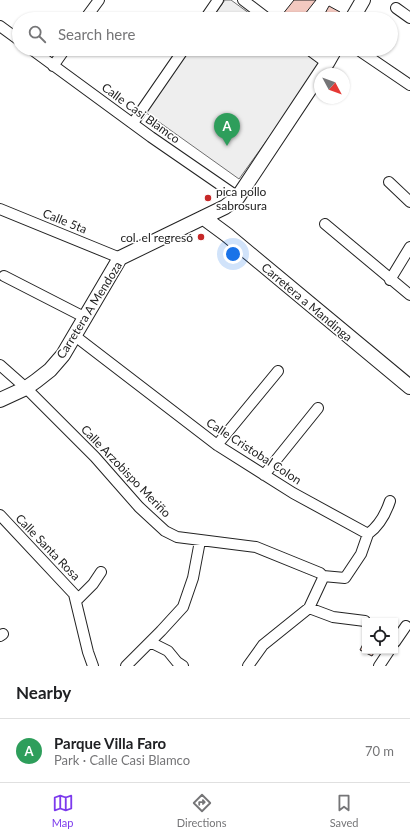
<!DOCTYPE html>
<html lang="en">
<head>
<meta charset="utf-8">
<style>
	body { margin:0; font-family:Lato,sans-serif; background:#f6f6f6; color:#202124 }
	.controls { position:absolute; right:12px; bottom:12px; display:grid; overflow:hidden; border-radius:0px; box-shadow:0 1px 3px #0004 }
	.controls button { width:36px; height:36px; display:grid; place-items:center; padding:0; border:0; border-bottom:1px solid #e0e0e0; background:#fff; color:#202124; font:20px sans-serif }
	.compass { position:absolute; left:314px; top:68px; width:36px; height:36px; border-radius:50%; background:#fff; box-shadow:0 1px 3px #0004; rotate:131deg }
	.you { position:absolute; left:233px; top:254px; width:14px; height:14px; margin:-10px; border:3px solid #fff; border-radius:50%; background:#1a73e8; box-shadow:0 0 0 6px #1a73e833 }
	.badge { display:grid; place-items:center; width:26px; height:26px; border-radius:50%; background:#7c3aed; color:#fff; font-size:13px; font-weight:700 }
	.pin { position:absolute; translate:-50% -33px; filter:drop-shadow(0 1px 2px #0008) }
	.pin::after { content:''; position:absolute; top:21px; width:14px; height:12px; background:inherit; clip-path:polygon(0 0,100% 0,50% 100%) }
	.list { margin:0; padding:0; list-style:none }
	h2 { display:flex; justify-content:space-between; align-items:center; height:52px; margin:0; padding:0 16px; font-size:17px }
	h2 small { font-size:13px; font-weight:400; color:#757577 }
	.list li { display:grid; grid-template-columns:26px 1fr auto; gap:12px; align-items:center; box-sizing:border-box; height:64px; padding:0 16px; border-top:1px solid #e0e0e0 }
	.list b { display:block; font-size:15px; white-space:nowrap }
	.list p { margin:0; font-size:13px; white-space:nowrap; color:#757577 }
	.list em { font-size:13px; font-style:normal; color:#757577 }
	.icon { flex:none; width:22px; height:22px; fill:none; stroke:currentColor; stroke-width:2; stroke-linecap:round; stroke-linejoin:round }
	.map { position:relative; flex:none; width:410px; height:666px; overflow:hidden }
	.search { position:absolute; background:#fff; box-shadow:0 1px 3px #0004; left:12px; right:12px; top:12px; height:44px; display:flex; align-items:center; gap:10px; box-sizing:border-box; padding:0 14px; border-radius:22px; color:#757577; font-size:15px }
	.sheet { height:116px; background:#fff }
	nav { display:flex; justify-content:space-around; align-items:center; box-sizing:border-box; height:56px; border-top:1px solid #e0e0e0; background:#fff; font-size:11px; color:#757577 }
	nav a { display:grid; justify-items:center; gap:2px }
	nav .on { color:#7c3aed }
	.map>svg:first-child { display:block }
	.green { fill:#eee; stroke:#6f6f6f }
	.building { fill:#f3c9c0; stroke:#222 }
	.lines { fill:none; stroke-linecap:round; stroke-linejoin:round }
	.street-casing { stroke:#222; stroke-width:12 }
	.secondary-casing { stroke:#222; stroke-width:16 }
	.street { stroke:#fff; stroke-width:10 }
	.secondary { stroke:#fff; stroke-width:14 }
	.poi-dot { fill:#c62828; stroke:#fff; stroke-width:1.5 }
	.labels { text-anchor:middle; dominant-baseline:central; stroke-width:3; stroke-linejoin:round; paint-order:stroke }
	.street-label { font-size:12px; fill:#222; stroke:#fff }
	.poi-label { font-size:12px; fill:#222; stroke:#fff; text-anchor:start }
</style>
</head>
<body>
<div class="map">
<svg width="410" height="666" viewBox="0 0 410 666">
	<rect width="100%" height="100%" fill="#fff"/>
	<path class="green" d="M225,0H231L257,19H211Z
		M190,49H299L321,65L239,179L145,112Z"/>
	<path class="building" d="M294,0H316L301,19H287L282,15Z
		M329,6L340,12L336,19H322Z
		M364,642L365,651H375L372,656L360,650Z"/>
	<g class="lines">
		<defs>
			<path id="street" d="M243,0L268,19
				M396,8L410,18
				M85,19L99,0
				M205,19L218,0
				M0,26L19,40
				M31,49L151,137L238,197
				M308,49L327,63
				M357,49L410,85
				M53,66L65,49
				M133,123L184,49
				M389,182L410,202
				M0,209L120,258
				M325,224L410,295
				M4,276L86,318
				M390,280L410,247
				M75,336L217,445L293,493L368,534L361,554L345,578L323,576
				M0,365L26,388L95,457L139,507L165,531L177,537L256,547L320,573L323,576
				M217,445L278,371
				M264,475L318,408
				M0,515L74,594L88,652L93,666
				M368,534C379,526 386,513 390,501
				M76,601L93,584L101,572
				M309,608L333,617L365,621
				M0,636L3,634
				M150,642L168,651L177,662L183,666
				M395,642L406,626
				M126,666L161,631L183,607L193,578L200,541
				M248,666L263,645L309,608L323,578V576
				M379,666L389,651"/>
			<path id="secondary" d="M352,19L363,0
				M204,218L227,235L410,387
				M0,400L26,388L36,381L50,370L63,355L120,258L225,207L238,197L327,63L335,49"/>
		</defs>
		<use href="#street" class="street-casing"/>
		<use href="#secondary" class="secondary-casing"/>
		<use href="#street" class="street"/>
		<use href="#secondary" class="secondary"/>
	</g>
	<g class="poi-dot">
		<circle cx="208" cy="198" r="4"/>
		<circle cx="201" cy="237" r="4"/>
	</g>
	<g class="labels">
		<g class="street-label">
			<text transform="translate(141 113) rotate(36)">Calle Casi Blamco</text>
			<text transform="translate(65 221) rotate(22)">Calle 5ta</text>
			<text transform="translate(307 302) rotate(40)">Carretera a Mandinga</text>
			<text transform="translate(89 310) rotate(-58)">Carretera A Mendoza</text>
			<text transform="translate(254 451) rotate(33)">Calle Cristobal Colon</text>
			<text transform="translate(126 471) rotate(46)">Calle Arzobispo Meriño</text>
			<text transform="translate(48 547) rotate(46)">Calle Santa Rosa</text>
		</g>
		<g class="poi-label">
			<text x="216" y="191">pica pollo<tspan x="216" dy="14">sabrosura</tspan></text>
			<text x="193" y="237" text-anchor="end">col. el regresó</text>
		</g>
	</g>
</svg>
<div class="controls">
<button><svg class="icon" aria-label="locate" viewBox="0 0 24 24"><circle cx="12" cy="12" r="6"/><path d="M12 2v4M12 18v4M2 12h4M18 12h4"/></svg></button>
</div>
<svg class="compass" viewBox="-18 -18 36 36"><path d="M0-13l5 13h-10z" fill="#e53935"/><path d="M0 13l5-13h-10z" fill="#757577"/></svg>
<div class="you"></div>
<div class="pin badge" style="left:227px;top:146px;background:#2e9e5b">A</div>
<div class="search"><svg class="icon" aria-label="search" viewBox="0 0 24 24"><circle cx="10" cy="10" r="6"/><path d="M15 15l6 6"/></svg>Search here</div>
</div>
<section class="sheet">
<h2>Nearby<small></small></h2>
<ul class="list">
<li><span class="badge" style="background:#2e9e5b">A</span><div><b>Parque Villa Faro</b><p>Park · Calle Casi Blamco</p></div><em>70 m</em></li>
</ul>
</section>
<nav>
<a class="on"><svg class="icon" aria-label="map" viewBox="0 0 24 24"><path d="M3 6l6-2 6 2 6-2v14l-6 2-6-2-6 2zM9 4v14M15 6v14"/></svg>Map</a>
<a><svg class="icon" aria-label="directions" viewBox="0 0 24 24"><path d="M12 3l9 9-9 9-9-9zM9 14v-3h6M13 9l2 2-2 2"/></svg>Directions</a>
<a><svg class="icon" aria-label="saved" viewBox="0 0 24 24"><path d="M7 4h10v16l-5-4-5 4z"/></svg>Saved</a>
</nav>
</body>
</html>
